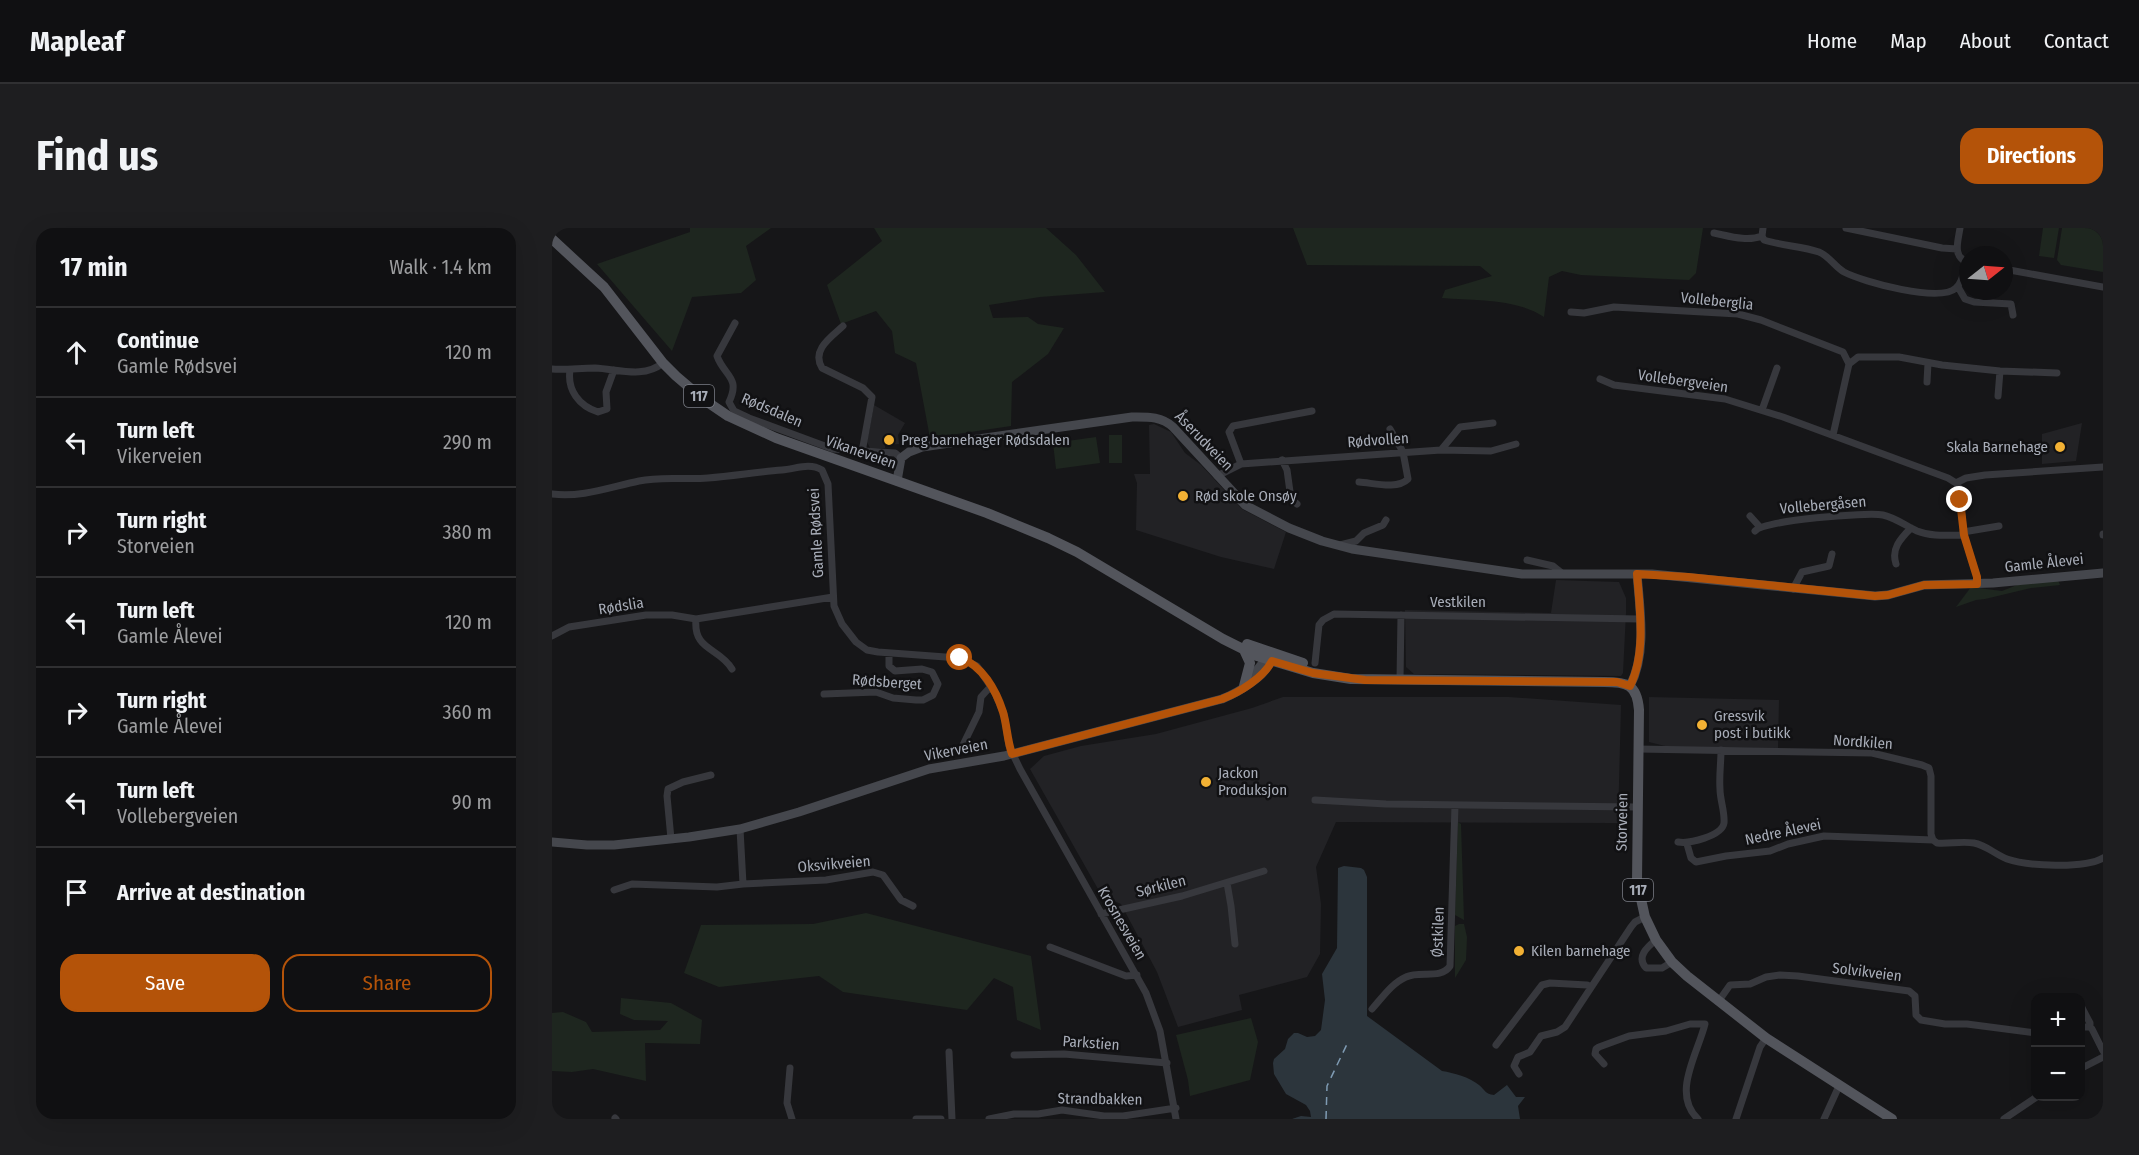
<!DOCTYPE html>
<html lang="en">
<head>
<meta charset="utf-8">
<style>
	body { margin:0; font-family:"Fira Sans Condensed",sans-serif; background:#1e1e20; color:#f1f3f6 }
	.controls { position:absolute; right:18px; bottom:18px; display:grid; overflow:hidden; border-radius:12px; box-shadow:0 6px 24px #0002 }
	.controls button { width:54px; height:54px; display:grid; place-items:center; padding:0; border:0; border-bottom:2px solid #303032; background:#101012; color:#f1f3f6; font:30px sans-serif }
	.compass { position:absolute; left:1407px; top:18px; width:54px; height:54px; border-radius:50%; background:#101012; box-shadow:0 6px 24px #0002; rotate:73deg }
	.stop { position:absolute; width:18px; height:18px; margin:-14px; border:4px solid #b45309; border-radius:50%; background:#fff }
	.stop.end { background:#b45309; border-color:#fff; box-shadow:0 2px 6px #0008 }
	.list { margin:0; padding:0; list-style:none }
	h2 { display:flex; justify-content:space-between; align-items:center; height:78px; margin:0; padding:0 24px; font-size:26px }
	h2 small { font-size:20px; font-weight:400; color:#9c9d9f }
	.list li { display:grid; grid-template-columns:39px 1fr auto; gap:18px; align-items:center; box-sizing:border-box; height:90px; padding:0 24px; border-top:2px solid #303032 }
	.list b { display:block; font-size:22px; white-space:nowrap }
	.list p { margin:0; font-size:20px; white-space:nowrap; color:#9c9d9f }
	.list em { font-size:20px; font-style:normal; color:#9c9d9f }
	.actions { display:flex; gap:12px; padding:18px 24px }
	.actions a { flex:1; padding:14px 0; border:2px solid #b45309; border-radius:18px; text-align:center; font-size:21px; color:#b45309 }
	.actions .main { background:#b45309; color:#fff }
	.icon { flex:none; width:33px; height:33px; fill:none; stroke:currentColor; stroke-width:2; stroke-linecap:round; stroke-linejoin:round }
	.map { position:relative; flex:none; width:1551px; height:891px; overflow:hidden; border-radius:18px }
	header { display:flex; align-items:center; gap:36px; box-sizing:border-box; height:84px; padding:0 30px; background:#101012; border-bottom:2px solid #303032 }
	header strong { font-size:28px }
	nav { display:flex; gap:33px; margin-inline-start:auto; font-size:21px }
	.intro { display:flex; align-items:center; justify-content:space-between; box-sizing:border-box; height:144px; padding:0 36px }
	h1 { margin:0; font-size:42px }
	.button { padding:15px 27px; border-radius:18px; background:#b45309; color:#fff; font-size:21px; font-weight:700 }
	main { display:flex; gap:36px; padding:0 36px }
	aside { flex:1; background:#101012; border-radius:18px; box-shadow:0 6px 24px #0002 }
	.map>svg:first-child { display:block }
	.built { fill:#222225 }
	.green { fill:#1e261f }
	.water { fill:#2c353c }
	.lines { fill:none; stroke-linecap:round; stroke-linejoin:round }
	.ferry { stroke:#7f9bb3; stroke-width:1.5; stroke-dasharray:8 6; stroke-linecap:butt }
	.street { stroke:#37383d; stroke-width:7 }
	.secondary { stroke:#45474d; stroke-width:9 }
	.primary { stroke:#53555c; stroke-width:10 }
	.route { stroke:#b45309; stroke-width:8 }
	.poi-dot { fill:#f2b134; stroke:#111113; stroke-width:2 }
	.labels { text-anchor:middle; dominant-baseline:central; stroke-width:5; stroke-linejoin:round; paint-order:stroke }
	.shield { fill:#111113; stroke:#7b7e86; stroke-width:1.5 }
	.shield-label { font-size:14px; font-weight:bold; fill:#a8adb8 }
	.street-label { font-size:15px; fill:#a8adb8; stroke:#111113 }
	.poi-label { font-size:15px; fill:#a8adb8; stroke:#111113; text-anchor:start }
</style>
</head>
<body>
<header>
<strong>Mapleaf</strong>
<nav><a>Home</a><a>Map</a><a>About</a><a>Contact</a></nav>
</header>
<div class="intro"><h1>Find us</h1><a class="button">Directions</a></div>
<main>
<aside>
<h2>17 min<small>Walk · 1.4 km</small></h2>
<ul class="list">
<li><svg class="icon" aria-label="ahead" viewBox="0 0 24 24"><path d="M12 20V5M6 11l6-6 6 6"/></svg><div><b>Continue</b><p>Gamle Rødsvei</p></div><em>120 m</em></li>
<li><svg class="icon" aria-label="left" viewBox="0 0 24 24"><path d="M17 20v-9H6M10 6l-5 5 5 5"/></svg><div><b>Turn left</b><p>Vikerveien</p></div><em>290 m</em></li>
<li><svg class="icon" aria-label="right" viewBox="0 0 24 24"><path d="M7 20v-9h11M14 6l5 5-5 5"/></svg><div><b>Turn right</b><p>Storveien</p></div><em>380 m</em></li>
<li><svg class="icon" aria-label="left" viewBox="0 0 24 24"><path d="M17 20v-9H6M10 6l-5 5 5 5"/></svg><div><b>Turn left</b><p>Gamle Ålevei</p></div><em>120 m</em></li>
<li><svg class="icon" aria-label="right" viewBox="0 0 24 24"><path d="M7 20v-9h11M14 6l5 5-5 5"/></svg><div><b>Turn right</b><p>Gamle Ålevei</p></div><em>360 m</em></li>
<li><svg class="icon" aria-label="left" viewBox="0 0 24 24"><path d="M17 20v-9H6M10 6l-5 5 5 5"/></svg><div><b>Turn left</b><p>Vollebergveien</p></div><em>90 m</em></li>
<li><svg class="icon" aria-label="arrive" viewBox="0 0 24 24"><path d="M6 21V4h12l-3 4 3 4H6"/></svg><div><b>Arrive at destination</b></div></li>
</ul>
<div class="actions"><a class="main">Save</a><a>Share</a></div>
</aside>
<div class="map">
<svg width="1551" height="891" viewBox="0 0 1551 891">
	<rect width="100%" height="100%" fill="#161618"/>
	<path class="built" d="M322,177L353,195L346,207L347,216L333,217V220H318L315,214Z
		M1530,195L1524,233L1490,236V206Z
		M602,196L619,204L633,225L649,237L690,281L734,304L722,341L669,329L584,302L585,255L582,246H598L597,197Z
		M1004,352L1067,354L1074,370V385L1071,445L1069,448L862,446L854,439L853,382L999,385Z
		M731,469H957L1069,477L1066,595L784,594L764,639L769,676L768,726L755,749L687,767L690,782L626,799L605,744L569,676L550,668L478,541L492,528L529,518L604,506L700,480Z
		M1097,469L1227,472L1226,520L1117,519L1097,514Z"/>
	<path class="green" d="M138,0H219L194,18L204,52L189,65L140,69L120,123L45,36L138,4Z
		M322,0H494L524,27L553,64L488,69L437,77L441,90L476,89L486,96L512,100L496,126L460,154L459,198L378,210L364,135L343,125L340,103L324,83L289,96L275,57L330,13Z
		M741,0H1151L1144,45L1137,52L1029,47L1010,43L997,49L992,89C964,70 923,73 890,70L893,62L940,48L928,38L755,37Z
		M1491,0H1507L1502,30L1487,28Z
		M1510,0H1551V44L1509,37L1505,32Z
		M557,207H570V235H557Z
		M544,209L548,235L504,241L501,215Z
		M1506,352L1508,357L1479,360L1433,371L1424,372L1404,379L1419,359L1450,363L1465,357Z
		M906,594L909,596L912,692L903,687Z
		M314,685L479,728L489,802L465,792L461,759L442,750L415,782L291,764L267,748L167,759L132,745L149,697L261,696Z
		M907,696H912L915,709L914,732L903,750V698Z
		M69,770L119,775L150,792L148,816L93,815L94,853L41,841L20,844L0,843V785L11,784L34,794L40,804L108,802L116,793L82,792L68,786Z
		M699,790L706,814L698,852L638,868L636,852L624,807Z"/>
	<path class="water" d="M792,638L809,640L812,642L815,649V788L890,843C902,845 917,849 927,857C933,862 933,866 942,867L955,857L964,869H973L966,878L968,891H740L749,888L759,889L758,883L754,877L734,866L722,846L721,835L722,831L733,821L736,811L742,805H746L755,809L763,808L769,802L773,772L770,746L785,720L786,640Z"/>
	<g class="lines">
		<path class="ferry" d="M774,891L775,858L797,812"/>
		<path class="street" d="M1211,0L1210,8L1212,12C1230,18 1250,18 1267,24C1277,28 1283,39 1292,44C1311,54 1388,75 1404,60C1411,54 1412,43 1414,35
			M1294,0L1390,20L1405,21
			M1408,0C1406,14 1400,28 1416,35
			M1162,5C1177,8 1195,14 1210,8
			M1452,41L1551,59
			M1406,59L1413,71L1422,74L1459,76L1461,87
			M1019,84L1032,85L1062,79L1186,86L1209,92L1291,124L1297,136
			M183,95L165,128C172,148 189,149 177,174L182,183L197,190L281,221L343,225L349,230
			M291,98C279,109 259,122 270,140L311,160L320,169L310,224
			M0,141C14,142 28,140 43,140C66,141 91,151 111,135
			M18,142C15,162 27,178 46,184L55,181L54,164L62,142
			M1048,151L1062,157L1173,171L1231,189L1396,250L1404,255L1407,260L1412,307L1425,349V356
			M1375,154L1376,135
			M1446,168L1448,143
			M1210,182L1225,140
			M1281,207L1297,136L1306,129H1347L1390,137L1448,143L1505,145
			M889,222L908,199L941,195
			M730,232L735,242L739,271L745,276
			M689,236L677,204L681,198L760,183
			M665,248L689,236L889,222L939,223L964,216
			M807,254C822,255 845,262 856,251L851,224L838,201
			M1404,255L1414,250L1433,247L1551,239
			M0,266C29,270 58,259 87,253C109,248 133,252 156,250C181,248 205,244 230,242C244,241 257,234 270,242L276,256L282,378L290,396L304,414L315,422L326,424L407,430L425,438L443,465L452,486L457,518L468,541L594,765L608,803L624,891
			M1198,288L1207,298
			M1203,303C1212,292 1315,284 1331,287C1344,290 1354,298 1365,303C1380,309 1396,307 1412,307
			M1411,304L1447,298
			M1551,306V307
			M788,317L804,313L812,305L831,297L834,292
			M975,332L1001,338L1011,346
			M1344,336C1339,321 1348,311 1359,300
			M1241,361L1250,344L1277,338L1280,326
			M0,408L17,399L94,387H120L144,391
			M763,435L767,397L771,392L782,386L1088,391
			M180,441C167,419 141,423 144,391L281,369
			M848,452L849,387
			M272,466L324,464L341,470L364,472H371L381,467L386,456L380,444L370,441L343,443L337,438V425
			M410,519L427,484L429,469L439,458
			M1086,521L1320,525L1370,537L1377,540L1379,548V606L1381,612
			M763,572L834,576L1085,579
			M188,601L191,656L274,652L321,644L331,647L349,672L361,678
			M119,611L115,568L116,561L131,554L159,547
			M1126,614C1137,616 1170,608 1172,595C1173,584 1168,572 1168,561C1167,548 1169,535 1169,522
			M1135,616L1139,630L1144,634L1174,628L1218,623L1236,616L1272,608L1381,612L1385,615C1397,616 1410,613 1422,615C1434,617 1444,627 1455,631C1475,638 1533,641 1551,630
			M675,655L679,678L683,716
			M62,662L80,656L165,659L191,656
			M549,686L630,668L712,643
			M1104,712C1095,719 1084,729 1094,740H1110L1120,734
			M498,719L574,748L585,747
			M1166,774L1178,757L1198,756L1214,749L1228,747L1246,748L1357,763L1363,768L1364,787L1369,792L1393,796H1415L1484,805
			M1528,776L1538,795V799
			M820,781C830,770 840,755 854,749C868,742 889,752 898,738L903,577
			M1528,799H1538L1540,801L1551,823
			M944,817L990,757L998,755L1035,757L1039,759
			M397,824L400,891
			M462,827L512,826L615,835
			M1052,836L1043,826L1044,821L1047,819L1077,808L1114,803L1138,796H1153C1146,825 1119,866 1146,891
			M238,840L235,875L240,891
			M1528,841L1551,829
			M967,846L962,838L966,829L978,824L989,808L1005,804L1013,799L1079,699L1083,694L1093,689
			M63,890L64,891
			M364,891H389
			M437,891L462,886H486L510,882L552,888H571L624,880
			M1184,891L1208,819L1214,810
			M1272,891L1287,858
			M1452,891L1486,868"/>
		<path class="secondary" d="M345,253L349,230L357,224L370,219L580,189C595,189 609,188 621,199L693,277L737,300L770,313L800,321L970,346H1100L1323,368L1336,367L1372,357L1441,355L1551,345
			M698,451L717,427
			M1078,458C1095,426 1088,382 1085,346
			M0,614L35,617H62L137,609L188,601L247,584L377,541L452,528L670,471C685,465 721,445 719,427"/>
		<path class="primary" d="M0,11L52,59L111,135L124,148L151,171L176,188L224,210L435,285L496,310L525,324L671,411L705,428L761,445L799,451L1052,454C1075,454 1085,456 1087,482L1085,653L1093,689L1104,712L1120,734L1135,748L1214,810L1340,891
			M695,416L751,435
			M692,422L698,435L692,458"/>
	</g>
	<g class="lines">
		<path class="route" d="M408,430C430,437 444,462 451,484C455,497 455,512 460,526L670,471C688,464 711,450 720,433L761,445L813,452L1065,454L1078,458C1094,427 1088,381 1085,346L1136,349L1323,368L1336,367L1372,357L1425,356V349L1412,307L1408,272"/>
	</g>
	<g class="poi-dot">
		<circle cx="337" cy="212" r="6"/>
		<circle cx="1508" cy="219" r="6"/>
		<circle cx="631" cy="268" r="6"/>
		<circle cx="1150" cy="497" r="6"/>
		<circle cx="654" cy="554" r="6"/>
		<circle cx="967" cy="723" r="6"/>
	</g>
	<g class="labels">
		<g class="shield">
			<rect x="132" y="157" width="30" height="22" rx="4.5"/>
			<rect x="1071" y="651" width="30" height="22" rx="4.5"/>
		</g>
		<g class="shield-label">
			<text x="147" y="168">117</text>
			<text x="1086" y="662">117</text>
		</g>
		<g class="street-label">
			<text transform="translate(1165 73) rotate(6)">Volleberglia</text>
			<text transform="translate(1131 153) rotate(8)">Vollebergveien</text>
			<text transform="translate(220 182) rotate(23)">Rødsdalen</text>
			<text transform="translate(826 212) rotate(-4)">Rødvollen</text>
			<text transform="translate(652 213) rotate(46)">Åserudveien</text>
			<text transform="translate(309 224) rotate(19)">Vikaneveien</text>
			<text transform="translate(1271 277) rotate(-5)">Vollebergåsen</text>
			<text transform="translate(264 305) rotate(-93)">Gamle Rødsvei</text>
			<text transform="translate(1492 335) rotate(-6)">Gamle Ålevei</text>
			<text x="906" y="374">Vestkilen</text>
			<text transform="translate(69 378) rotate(-9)">Rødslia</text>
			<text transform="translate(335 454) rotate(4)">Rødsberget</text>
			<text transform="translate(1311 514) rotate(4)">Nordkilen</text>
			<text transform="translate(404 522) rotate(-11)">Vikerveien</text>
			<text transform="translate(1070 594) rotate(-89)">Storveien</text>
			<text transform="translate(1231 604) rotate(-12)">Nedre Ålevei</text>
			<text transform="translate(282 636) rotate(-5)">Oksvikveien</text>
			<text transform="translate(609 658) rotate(-14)">Sørkilen</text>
			<text transform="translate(570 695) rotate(60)">Krosnesveien</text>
			<text transform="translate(886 704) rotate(-88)">Østkilen</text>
			<text transform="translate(1315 744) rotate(7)">Solvikveien</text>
			<text transform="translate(539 815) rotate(4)">Parkstien</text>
			<text transform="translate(548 871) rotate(1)">Strandbakken</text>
		</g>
		<g class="poi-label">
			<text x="349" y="212">Preg barnehager Rødsdalen</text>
			<text x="1496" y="219" text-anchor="end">Skala Barnehage</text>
			<text x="643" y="268">Rød skole Onsøy</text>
			<text x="1162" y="488">Gressvik<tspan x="1162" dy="17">post i butikk</tspan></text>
			<text x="666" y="545">Jackon<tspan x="666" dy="17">Produksjon</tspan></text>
			<text x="979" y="723">Kilen barnehage</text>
		</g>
	</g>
</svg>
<div class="controls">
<button>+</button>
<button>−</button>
</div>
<svg class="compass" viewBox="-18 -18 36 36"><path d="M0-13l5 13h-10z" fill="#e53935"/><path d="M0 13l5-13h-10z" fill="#9c9d9f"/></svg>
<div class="stop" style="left:408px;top:430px"></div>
<div class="stop end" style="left:1408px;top:272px"></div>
</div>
</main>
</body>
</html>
